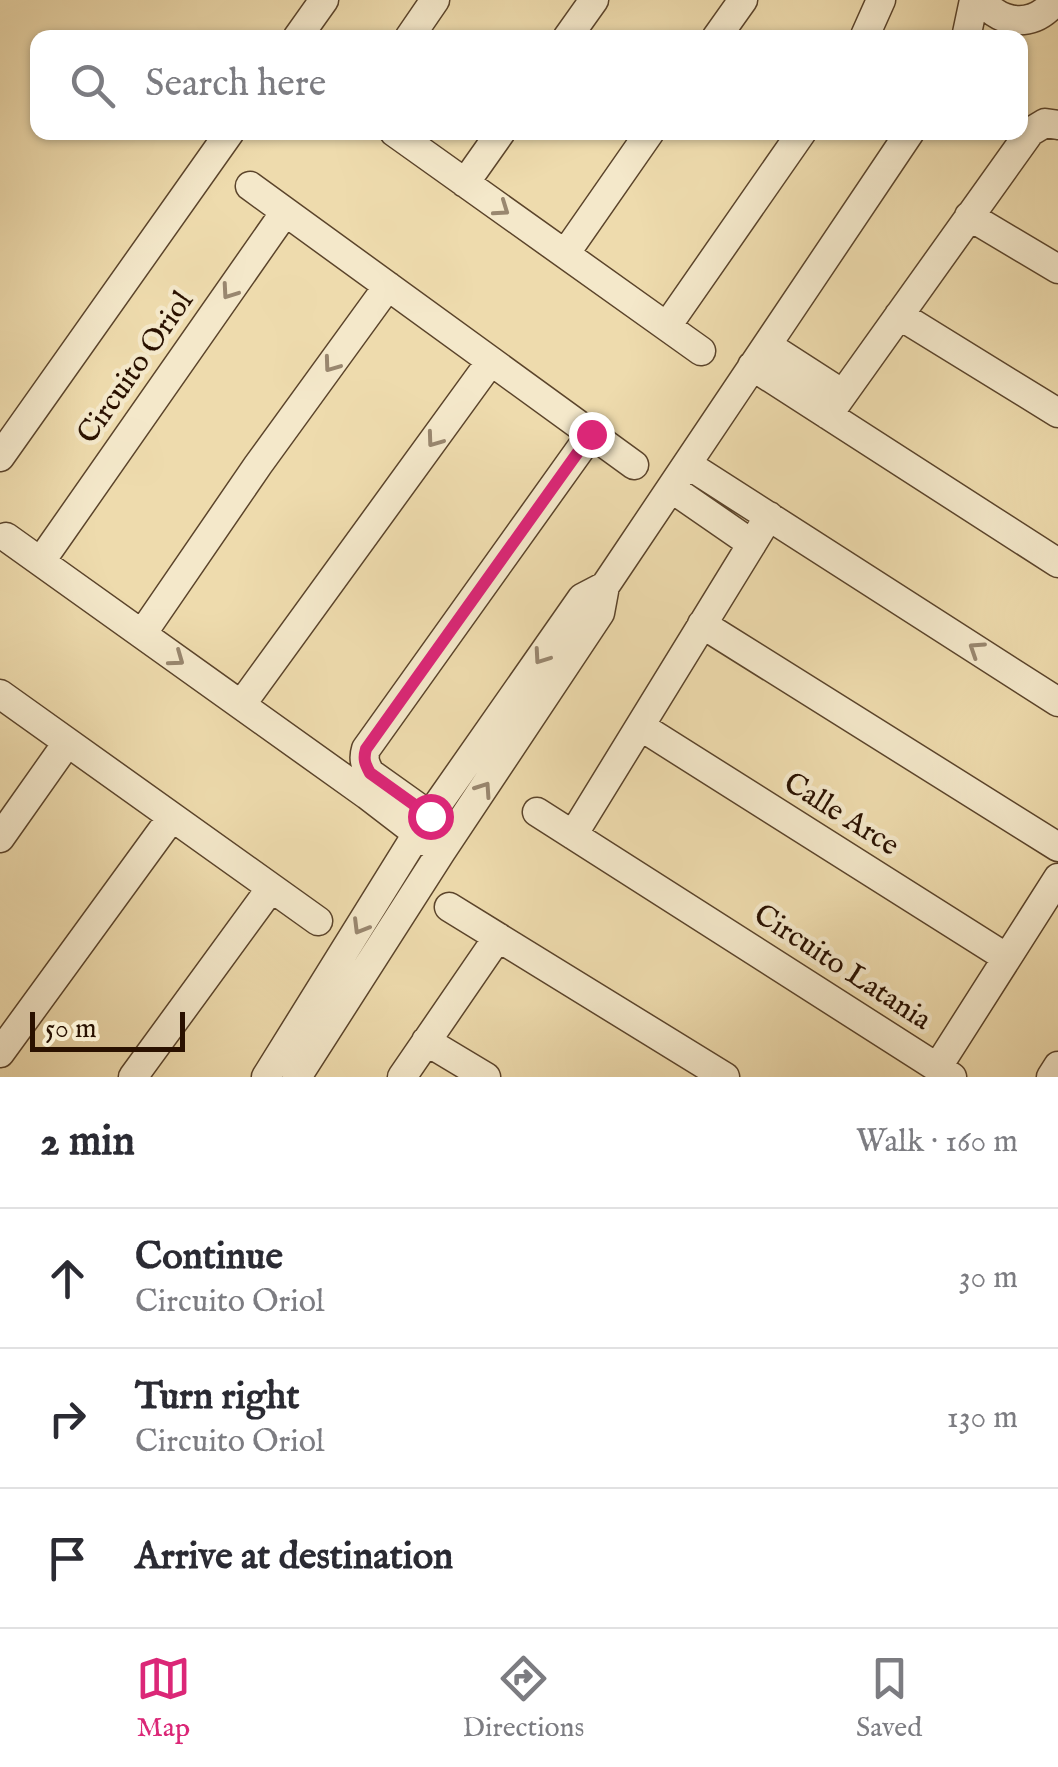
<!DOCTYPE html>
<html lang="en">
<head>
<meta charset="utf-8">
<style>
	body { margin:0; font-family:"IM FELL English",serif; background:#f7f7f7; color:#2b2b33 }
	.scale { position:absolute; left:30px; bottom:25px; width:155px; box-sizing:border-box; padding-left:10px; border:5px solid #2a1100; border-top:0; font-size:28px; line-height:35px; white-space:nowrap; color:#2a1100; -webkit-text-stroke:8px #f4e8ca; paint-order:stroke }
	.stop { position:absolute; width:30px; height:30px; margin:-22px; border:8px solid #db2777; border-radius:50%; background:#fff }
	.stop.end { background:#db2777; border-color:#fff; box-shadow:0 2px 10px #0008 }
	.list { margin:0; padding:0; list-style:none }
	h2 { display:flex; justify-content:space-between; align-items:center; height:130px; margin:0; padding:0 40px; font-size:42px }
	h2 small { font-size:32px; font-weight:400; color:#7c7c81 }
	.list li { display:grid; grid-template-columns:65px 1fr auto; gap:30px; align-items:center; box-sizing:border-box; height:140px; padding:0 40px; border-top:2px solid #e1e1e2 }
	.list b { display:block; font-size:38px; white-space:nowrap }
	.list p { margin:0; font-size:32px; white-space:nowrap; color:#7c7c81 }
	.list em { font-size:32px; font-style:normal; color:#7c7c81 }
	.icon { flex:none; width:55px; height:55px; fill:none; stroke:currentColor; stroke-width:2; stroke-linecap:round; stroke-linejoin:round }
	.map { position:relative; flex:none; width:1058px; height:1077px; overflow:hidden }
	.search { position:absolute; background:#fff; box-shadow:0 2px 8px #0004; left:30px; right:30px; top:30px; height:110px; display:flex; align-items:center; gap:25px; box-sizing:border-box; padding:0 35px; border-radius:20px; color:#7c7c81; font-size:38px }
	.sheet { height:550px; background:#fff }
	nav { display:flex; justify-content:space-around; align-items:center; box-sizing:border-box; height:140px; border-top:2px solid #e1e1e2; background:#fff; font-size:28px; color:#7c7c81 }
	nav a { display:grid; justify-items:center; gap:5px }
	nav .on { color:#db2777 }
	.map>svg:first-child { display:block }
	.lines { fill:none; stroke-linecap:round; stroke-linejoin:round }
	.minor-casing { stroke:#5b442b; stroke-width:31 }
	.minor { stroke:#f4e8ca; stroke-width:28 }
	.oneway { stroke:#99876f }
	.route { stroke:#db2777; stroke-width:12 }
	.labels { text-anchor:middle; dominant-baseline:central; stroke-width:9; stroke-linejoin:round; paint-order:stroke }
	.street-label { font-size:30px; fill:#2a1100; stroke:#f4e8ca }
</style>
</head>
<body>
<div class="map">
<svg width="1058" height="1077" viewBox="0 0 1058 1077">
	<rect width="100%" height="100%" fill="#eedbad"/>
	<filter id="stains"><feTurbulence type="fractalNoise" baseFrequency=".002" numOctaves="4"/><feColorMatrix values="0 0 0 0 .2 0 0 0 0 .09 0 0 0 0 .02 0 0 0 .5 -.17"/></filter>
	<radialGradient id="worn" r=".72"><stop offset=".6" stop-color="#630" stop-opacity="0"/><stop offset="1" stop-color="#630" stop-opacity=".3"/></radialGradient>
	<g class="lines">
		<defs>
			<path id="minor" d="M981,0C1003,26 1034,28 1056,0
				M297,38L324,0
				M409,38L435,0
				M567,38L594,0
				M716,38L743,0
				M864,38L881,0
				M966,38L974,0
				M394,132L701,351
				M465,183L501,132
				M250,186L634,465
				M969,216L1058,269
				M565,254L650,132
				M899,315L1058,413
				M667,326L802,132
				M767,345L843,394
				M752,366L1058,563
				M828,415L1030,132L1045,123L1058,125
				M0,457L230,132
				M687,464L1058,702
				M671,488L752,544
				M6,537L367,795L432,845
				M41,561L285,212
				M702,624L1058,847
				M142,634L258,465L388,286
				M0,694L318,921
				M241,705L491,361
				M640,726L1007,958
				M537,812L952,1077
				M443,825L370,773C365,764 363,759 366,749L591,434
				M573,835L769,516
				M0,838L67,743
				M449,907L725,1077
				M426,1041L486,1077
				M0,1053L172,817
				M937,1068L1058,878
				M133,1077L271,888
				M266,1077L417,834L582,598L605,586
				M297,1077L441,852L600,613L605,586L910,132
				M402,1077L498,937
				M1051,1077L1058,1066"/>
		</defs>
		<use href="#minor" class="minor-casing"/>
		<use href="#minor" class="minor"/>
	</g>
	<defs><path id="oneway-chevron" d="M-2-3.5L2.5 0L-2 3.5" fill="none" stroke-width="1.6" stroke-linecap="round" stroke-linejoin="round" transform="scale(2.5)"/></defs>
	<g class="oneway">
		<use href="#oneway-chevron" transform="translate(502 209) rotate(35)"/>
		<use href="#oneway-chevron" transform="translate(229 292) rotate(125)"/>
		<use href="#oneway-chevron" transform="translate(331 365) rotate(126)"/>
		<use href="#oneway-chevron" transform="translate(434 440) rotate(126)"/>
		<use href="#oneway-chevron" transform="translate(976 649) rotate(-147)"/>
		<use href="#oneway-chevron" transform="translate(541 657) rotate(125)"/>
		<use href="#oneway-chevron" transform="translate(177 659) rotate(36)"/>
		<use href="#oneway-chevron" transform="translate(484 789) rotate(-56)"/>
		<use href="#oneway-chevron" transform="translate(360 927) rotate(121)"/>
	</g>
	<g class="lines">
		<path class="route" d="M430,816L370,773C365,764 363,759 366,749L591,434"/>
	</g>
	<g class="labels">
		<g class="street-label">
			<text transform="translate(136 368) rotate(-55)">Circuito Oriol</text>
			<text transform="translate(841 815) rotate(32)">Calle Arce</text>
			<text transform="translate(842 968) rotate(33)">Circuito Latania</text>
		</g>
	</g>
	<rect width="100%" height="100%" filter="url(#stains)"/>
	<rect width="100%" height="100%" fill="url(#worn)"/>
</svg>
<div class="scale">50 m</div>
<div class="stop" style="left:430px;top:816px"></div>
<div class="stop end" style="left:591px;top:434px"></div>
<div class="search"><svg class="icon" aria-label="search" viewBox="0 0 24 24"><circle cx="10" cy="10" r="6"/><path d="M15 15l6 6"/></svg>Search here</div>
</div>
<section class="sheet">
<h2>2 min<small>Walk · 160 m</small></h2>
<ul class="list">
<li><svg class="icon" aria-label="ahead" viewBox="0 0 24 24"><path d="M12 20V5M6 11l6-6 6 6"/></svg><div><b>Continue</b><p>Circuito Oriol</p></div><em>30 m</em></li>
<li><svg class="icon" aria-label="right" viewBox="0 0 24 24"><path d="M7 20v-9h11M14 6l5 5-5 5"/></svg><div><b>Turn right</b><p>Circuito Oriol</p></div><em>130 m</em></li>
<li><svg class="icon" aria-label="arrive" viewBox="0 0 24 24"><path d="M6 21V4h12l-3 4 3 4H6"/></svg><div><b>Arrive at destination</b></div></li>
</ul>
</section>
<nav>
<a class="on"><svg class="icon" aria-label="map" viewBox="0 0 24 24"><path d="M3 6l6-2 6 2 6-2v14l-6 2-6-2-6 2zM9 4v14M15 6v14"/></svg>Map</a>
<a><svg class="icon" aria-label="directions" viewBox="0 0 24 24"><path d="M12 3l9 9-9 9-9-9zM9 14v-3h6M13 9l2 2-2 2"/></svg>Directions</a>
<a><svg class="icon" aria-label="saved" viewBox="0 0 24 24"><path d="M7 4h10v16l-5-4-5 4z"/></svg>Saved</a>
</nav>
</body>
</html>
